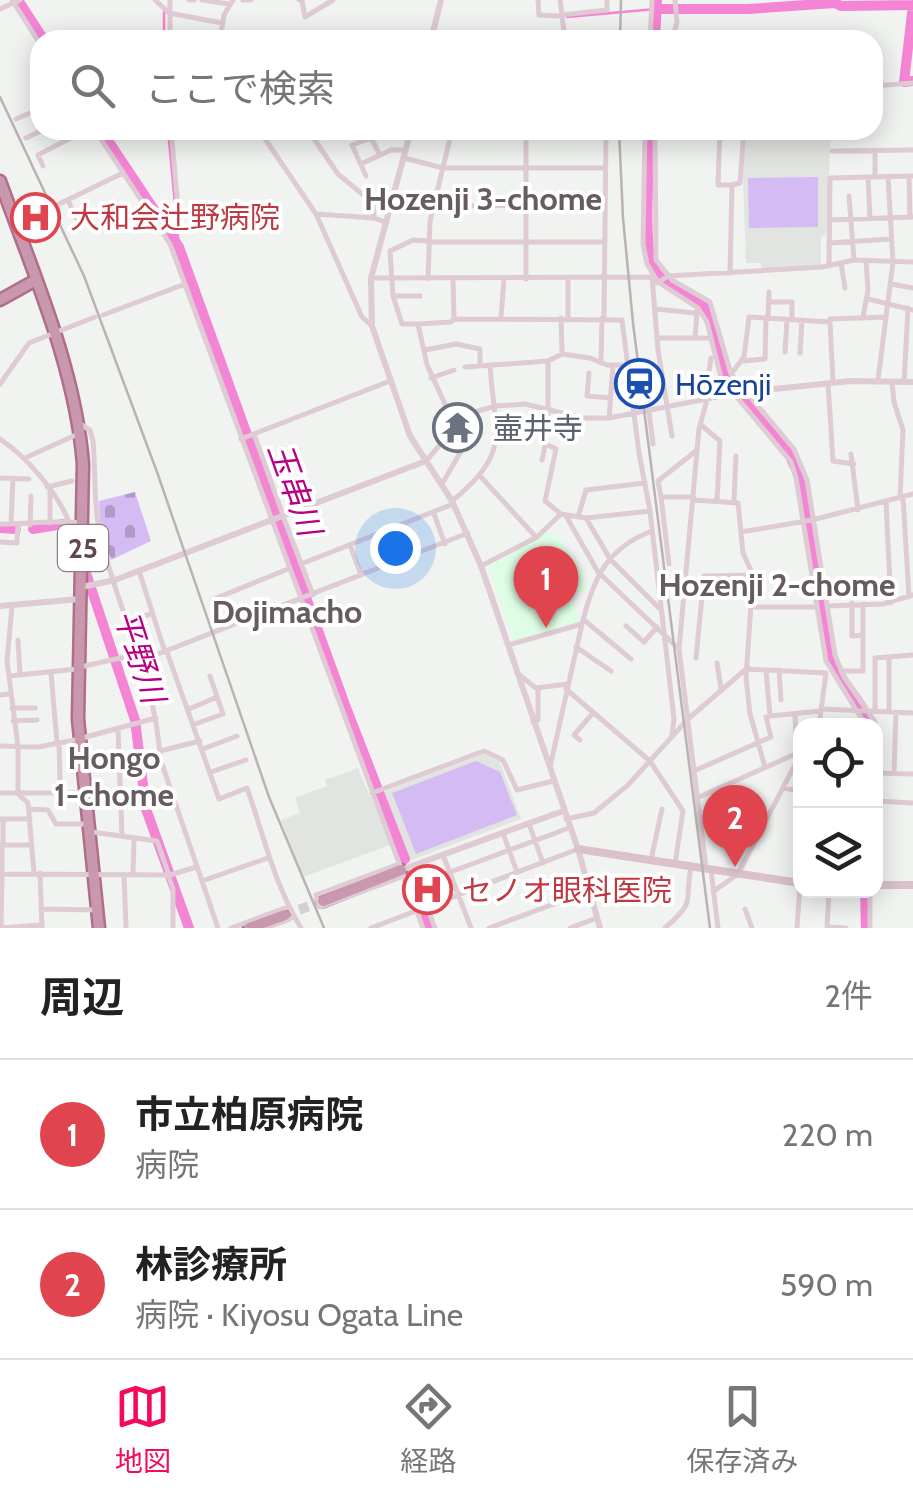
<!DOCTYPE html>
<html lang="ja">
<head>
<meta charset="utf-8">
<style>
	body { margin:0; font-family:Cabin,"Noto Sans JP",sans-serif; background:#f2f2f2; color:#222 }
	.controls { position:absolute; right:30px; bottom:30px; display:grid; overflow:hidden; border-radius:20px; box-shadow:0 5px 25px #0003 }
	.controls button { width:90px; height:90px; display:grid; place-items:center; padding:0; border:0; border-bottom:2px solid #e0e0e0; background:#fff; color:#222; font:50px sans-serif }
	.you { position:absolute; left:395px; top:548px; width:35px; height:35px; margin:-25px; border:8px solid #fff; border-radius:50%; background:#1a73e8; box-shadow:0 0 0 15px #1a73e833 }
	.badge { display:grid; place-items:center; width:65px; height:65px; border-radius:50%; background:#f4095d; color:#fff; font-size:32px; font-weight:700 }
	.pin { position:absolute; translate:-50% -82px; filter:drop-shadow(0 2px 5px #0008) }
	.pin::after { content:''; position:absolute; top:52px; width:35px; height:30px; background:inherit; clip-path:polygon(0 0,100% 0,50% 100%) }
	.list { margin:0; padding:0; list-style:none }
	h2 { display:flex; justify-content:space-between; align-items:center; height:130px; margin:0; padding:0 40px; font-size:42px }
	h2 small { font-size:32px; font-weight:400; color:#767676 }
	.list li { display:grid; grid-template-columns:65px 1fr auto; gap:30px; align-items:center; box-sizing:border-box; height:150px; padding:0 40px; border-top:2px solid #e0e0e0 }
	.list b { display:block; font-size:38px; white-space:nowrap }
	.list p { margin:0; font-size:32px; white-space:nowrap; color:#767676 }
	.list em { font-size:32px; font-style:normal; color:#767676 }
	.icon { flex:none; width:55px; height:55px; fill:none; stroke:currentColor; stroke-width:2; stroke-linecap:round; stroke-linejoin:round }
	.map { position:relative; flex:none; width:913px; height:928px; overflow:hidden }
	.search { position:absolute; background:#fff; box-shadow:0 5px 25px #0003; left:30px; right:30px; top:30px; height:110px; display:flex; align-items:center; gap:25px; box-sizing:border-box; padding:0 35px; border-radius:30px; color:#767676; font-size:38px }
	.sheet { height:430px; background:#fff }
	nav { display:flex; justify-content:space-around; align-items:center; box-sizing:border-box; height:140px; border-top:2px solid #e0e0e0; background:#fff; font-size:28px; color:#767676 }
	nav a { display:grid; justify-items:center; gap:5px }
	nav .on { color:#f4095d }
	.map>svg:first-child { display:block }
	.education { fill:#e2e4e1 }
	.medical { fill:#dffde4 }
	.cemetery { fill:url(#cemetery-stones) }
	.pitch { fill:#d5bbf3 }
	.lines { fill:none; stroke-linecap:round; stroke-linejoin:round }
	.stream { stroke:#f484d4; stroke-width:2.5 }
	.river { stroke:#f484d4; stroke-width:10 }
	.trunk-tunnel { stroke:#d3d0d0; stroke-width:10; stroke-dasharray:10 5; stroke-linecap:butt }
	.trunk-casing { stroke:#af6f88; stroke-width:15 }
	.minor { stroke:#decbd4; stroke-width:5 }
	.tertiary { stroke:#decbd4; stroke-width:6 }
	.secondary { stroke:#dac1cb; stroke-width:8 }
	.trunk { stroke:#ca98ae; stroke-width:10 }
	.rail { stroke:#bbb2b4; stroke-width:2.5 }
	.labels { text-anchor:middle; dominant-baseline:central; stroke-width:8; stroke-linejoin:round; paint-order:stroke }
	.shield { fill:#fff; stroke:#907e86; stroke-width:2.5 }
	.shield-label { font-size:28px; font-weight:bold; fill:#604652 }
	.health-label { font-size:30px; fill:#be3a42; stroke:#fff; text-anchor:start }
	.transit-label { font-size:30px; fill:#164399; stroke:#fff; text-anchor:start }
	.worship-label { font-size:30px; fill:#5b616d; stroke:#fff; text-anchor:start }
	.neighbourhood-label { font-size:32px; font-weight:bold; fill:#665c60; stroke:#fff }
	.water-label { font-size:32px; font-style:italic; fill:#b90084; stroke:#fff }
</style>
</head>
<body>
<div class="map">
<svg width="913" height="928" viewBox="0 0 913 928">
	<defs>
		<pattern id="cemetery-stones" width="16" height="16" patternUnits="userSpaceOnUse" patternTransform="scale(2.5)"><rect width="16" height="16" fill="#d5bbf3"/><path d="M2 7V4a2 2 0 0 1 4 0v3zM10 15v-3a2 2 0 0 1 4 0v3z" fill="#b09ac7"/></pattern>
	</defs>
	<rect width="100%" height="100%" fill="#f0f3f0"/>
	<path class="education" d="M746,130H831L826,235L821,236V265L762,270L761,263H746L743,176Z
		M484,754L500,762L521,819L406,862L398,842L303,877L281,820L300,813L295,798L327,786L325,780L358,768L370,797Z"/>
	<path class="medical" d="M548,532L558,537L582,572L588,591L571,596L580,622L514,642L488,567Z"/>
	<path class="cemetery" d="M135,492L151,541L111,560L100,521L99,501Z"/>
	<path class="pitch" d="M818,177V227L749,228L748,178Z
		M476,761L500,772L517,815L416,854L392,793Z"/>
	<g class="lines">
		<path class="stream" d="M835,0V3
			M567,17L656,9
			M164,40V12
			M168,130L179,247"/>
		<path class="river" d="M18,0L44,40
			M656,9H748L835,3L841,6L913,5
			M655,40L657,0
			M912,81L904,82L913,5
			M101,130L179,247L345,705L405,859
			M650,130C650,159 642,247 654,269C665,290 694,290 707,311C719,330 716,357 726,377L787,450L801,480L831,659C841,683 863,701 871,726
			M0,528L16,529
			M33,529L63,524L78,555
			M86,573L135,720L146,809L189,928
			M411,875L428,928
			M865,891L866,928"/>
		<path class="trunk-tunnel" d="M285,915L323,901"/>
		<defs>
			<path id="trunk" d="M0,181C33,273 75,366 83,464L78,719L99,928
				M0,300L36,280
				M323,901L401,870
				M249,928L285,915"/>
		</defs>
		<use href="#trunk" class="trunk-casing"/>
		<path class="minor" d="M12,0L40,44
			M155,0L169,13L222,23
			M170,0V40
			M189,0H194
			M202,0L229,4
			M243,0H251
			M299,0L302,1L305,17L333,0
			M538,0L539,15L561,16
			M560,0L565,40
			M0,9L20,0
			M561,15L607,10V0
			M220,38L236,35
			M220,40L224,15L233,0
			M650,40L652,0
			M672,40L677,22L675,0
			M873,86L913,83
			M16,119L40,109
			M95,130L170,244L423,928
			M259,130L316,214L362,317L371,325
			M308,130L338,174L373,203L374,218
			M344,130H345
			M645,130L643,244L647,264L658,282L698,308L707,322L721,378L791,462L796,478L826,661L866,726
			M655,130L656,260L672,280L710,302L731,374L794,449L807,480L835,655L844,677L875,722L876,773
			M720,130L718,185H732
			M452,131L606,132L604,318
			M526,133V279
			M26,138L43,130
			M875,150V177
			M832,151L913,150
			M404,158L443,168H605
			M361,164L391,150H405
			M43,166L38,155L86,130
			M366,176L352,145L371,138L380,155
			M909,176L910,217
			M868,177L870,219
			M849,196L854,260
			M68,200L80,226
			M59,204L123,173
			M434,206L605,205
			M316,214L374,218L385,222
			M830,220L913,217
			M163,232L180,229L171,130
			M428,241L413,240L390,251L393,296L402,324H418L427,365L452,419
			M428,242H605
			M829,243L891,239
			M841,263L845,288
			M829,266L830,178L913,176
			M730,273L732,185L740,183L744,130
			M371,278L652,277L658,350L672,436
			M428,279L430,221L452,130
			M453,279L454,319L622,320L639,453L650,511L674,719L672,735
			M568,279V318
			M657,283L668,276L822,267L854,260L913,262
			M891,284L913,288
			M393,296H420
			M868,299L913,310
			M769,302H792V320
			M656,309L695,313
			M103,315L185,284
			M863,317L868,290L866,261
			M501,318L504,279
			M561,318L562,354
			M768,318L769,292
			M830,322L833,383
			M418,324L451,322L454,319
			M658,338H710
			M695,338L697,311
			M425,350L456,344L480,349V364
			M785,352L787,320
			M800,353L802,320
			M742,361L765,359L766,318
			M601,363L602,318
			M465,367L548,361L562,354L590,358L607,365H627
			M589,373L587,396L610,398
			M731,374L744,357L749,317L830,322V319L886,317
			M431,378L454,370
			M878,380L893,262L888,176
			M904,382L908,308
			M892,383L894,402L903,430L900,498
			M0,384L29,343L95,317
			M828,384L833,461L854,464
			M705,400L711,358
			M548,408V361
			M549,408L543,443L556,449L545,501L561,514
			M649,412L653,444
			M609,418L613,366
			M80,424L90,430L93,441C96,471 93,504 100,534C117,610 156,679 160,758L218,928
			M496,424L546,428
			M700,424L720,441L717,501
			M254,434L283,515
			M0,439C27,457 57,492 69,522
			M241,439L390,381
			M851,454L858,510
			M25,458L78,434
			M542,460L545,446
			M426,461L444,440L452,419L495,406L525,404L582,418H609L732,394
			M481,477L536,537
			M0,478L29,479
			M442,484L460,453L444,440
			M47,487L72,481
			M50,491V523
			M661,497L669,564
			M694,497H661L658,481L696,451
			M903,497L909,597
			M694,500L738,503L743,553L753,575L746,678L750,714L765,767
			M452,501C513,452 494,433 490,365
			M734,501L736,456
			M886,502L891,603
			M434,514L445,544
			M283,516L313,595
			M566,516L598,572L679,649
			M578,517L586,490L645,483
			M586,518L610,559L659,608
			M0,524C27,524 55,520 81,523
			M11,524L13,478
			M30,525L31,496
			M393,529L404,559
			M741,532L812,520L913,494
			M0,542L17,543L18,524
			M350,545L361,575
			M301,564L453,504
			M481,566L537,537L561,514L586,518L650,511
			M139,571L165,652
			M212,600L288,569
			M852,603V636L863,635
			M828,606L883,604L913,595
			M753,607H817
			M584,620L631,659
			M128,621L151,614
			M626,626L644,642L657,627
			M18,640L20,675
			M508,645L582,624C593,580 606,548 652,531
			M576,647L611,671
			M167,652L219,799L247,788C264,836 274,884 301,928
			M696,658L704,576L753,575
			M140,661L468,533
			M717,663L721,689
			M80,667L138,654
			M766,670L770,716L821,711
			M779,670L781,700
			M841,671H863V604
			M51,673L57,743
			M517,673L536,688L568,684
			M9,676L7,661L12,606
			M566,689L650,761L683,811L675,864
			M0,695L10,694
			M12,708H35
			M189,709L217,697
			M822,709L913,713
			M875,711V658L913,655
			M889,711V657
			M795,714L796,738L800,748
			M13,721L37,720
			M533,722L538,720V688
			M195,724L223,714L210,676
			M118,728L122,836
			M82,738L156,718
			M580,740L574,735L593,713
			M59,743L60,781
			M0,746L38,747L80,739
			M203,749L237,736
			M160,751L200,741
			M550,767L582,624
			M694,771L771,737L766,717L770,716
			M211,772L246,760
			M876,773L913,774
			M894,773L896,712
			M783,788L800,791
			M0,793H85
			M372,793L484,751L503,760L517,790L553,781
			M697,798L800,752
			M876,801L913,803
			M29,809L48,810L56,824H87
			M0,819H30
			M566,819L594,813L628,785L688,719L746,669L826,673L819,726
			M529,824L543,863
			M92,832L157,841L169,875
			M503,833L517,872
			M0,845H32
			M2,845V872
			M3,845V819
			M443,855L471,928
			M651,860L662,809
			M399,864L316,895L320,907L404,876
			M412,866L435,928
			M706,868L679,649L699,429L707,400
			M711,870L718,928
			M34,873L28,803L18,794V747L9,676L77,669
			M40,873L42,928
			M0,874L170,875L196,867
			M124,874L126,928
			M133,874L134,838
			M168,875L173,889V928
			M202,881L268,858
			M418,884L569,828
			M714,891L738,874L800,755
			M870,891V928
			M41,909L98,910
			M745,909L752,928
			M827,927L846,928
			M0,928L42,925
			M1,928L2,874
			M231,928L288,907
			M266,928L294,917
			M371,928L578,849
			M489,928L589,891
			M570,928L597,918
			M665,928C697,900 684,904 691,867
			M797,928L800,883
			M827,928L829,891"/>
		<path class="tertiary" d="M431,40L441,0
			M411,130L371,278L372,326L410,436L452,501L481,566L578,849L600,928
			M744,392L851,381L913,382
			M82,587L115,580L426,461
			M0,606L80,599
			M401,870L563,811"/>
		<path class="secondary" d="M578,849L800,883
			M876,885H913"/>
		<use href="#trunk" class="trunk"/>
		<path class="rail" d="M620,40L621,0
			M0,97L84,276L157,472L269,797L324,928
			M619,130L623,218L633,323L710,928"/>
	</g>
	<defs>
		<symbol id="hospital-ring" viewBox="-11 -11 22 22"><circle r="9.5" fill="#fff" stroke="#e0444e" stroke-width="1.5"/><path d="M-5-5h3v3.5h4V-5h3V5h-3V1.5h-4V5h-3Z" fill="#e0444e"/></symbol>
		<symbol id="station-ring" viewBox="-11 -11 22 22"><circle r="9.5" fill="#fff" stroke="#1a4fb4" stroke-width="1.5"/><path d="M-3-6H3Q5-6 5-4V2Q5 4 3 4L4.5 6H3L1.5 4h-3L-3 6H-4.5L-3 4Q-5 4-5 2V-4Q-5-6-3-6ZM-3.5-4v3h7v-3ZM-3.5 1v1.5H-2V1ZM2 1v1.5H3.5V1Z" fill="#1a4fb4"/></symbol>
		<symbol id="temple-ring" viewBox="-11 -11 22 22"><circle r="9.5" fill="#fff" stroke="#6b7280" stroke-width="1.5"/><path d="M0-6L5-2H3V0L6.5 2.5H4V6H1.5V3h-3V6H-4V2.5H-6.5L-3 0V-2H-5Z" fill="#6b7280"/></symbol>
	</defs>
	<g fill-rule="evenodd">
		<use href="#hospital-ring" x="8" y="190" width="55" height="55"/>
		<use href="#station-ring" x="612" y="356" width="55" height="55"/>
		<use href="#temple-ring" x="430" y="400" width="55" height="55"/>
		<use href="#hospital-ring" x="400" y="862" width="55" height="55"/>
	</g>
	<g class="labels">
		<rect class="shield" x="58" y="525" width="50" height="46" rx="8"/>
		<g class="shield-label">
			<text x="83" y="548">25</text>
		</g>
		<g class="health-label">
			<text x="70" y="217">大和会辻野病院</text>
			<text x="462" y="890">セノオ眼科医院</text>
		</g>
		<g class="transit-label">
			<text x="675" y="384">Hōzenji</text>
		</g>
		<g class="worship-label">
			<text x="493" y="428">壷井寺</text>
		</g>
		<g class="neighbourhood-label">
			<text x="483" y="198">Hozenji 3-chome</text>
			<text x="777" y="584">Hozenji 2-chome</text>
			<text x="287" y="611">Dojimacho</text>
			<text x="114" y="757">Hongo<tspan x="114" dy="37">1-chome</tspan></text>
		</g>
		<g class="water-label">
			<text transform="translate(295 489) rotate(70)">玉串川</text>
			<text transform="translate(140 656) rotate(72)">平野川</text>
		</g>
	</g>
</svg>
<div class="controls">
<button><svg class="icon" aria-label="locate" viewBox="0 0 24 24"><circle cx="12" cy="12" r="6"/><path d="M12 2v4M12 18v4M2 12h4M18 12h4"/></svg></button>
<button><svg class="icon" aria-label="layers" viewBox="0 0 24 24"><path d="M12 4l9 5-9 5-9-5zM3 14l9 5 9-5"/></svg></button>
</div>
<div class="you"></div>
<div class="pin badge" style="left:546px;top:628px;background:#e0444e">1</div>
<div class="pin badge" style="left:735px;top:867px;background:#e0444e">2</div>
<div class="search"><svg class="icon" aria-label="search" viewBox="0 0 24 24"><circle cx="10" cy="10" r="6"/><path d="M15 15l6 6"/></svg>ここで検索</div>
</div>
<section class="sheet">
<h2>周辺<small>2件</small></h2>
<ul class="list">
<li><span class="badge" style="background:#e0444e">1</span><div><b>市立柏原病院</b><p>病院</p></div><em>220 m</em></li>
<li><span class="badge" style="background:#e0444e">2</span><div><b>林診療所</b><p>病院 · Kiyosu Ogata Line</p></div><em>590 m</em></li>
</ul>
</section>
<nav>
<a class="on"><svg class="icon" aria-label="map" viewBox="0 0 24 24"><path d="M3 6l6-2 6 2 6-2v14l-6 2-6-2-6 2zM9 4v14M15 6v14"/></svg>地図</a>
<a><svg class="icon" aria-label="directions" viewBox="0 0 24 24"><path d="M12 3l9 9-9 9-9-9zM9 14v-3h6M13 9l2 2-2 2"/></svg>経路</a>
<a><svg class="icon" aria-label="saved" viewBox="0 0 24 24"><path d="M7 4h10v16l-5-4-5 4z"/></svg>保存済み</a>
</nav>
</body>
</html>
